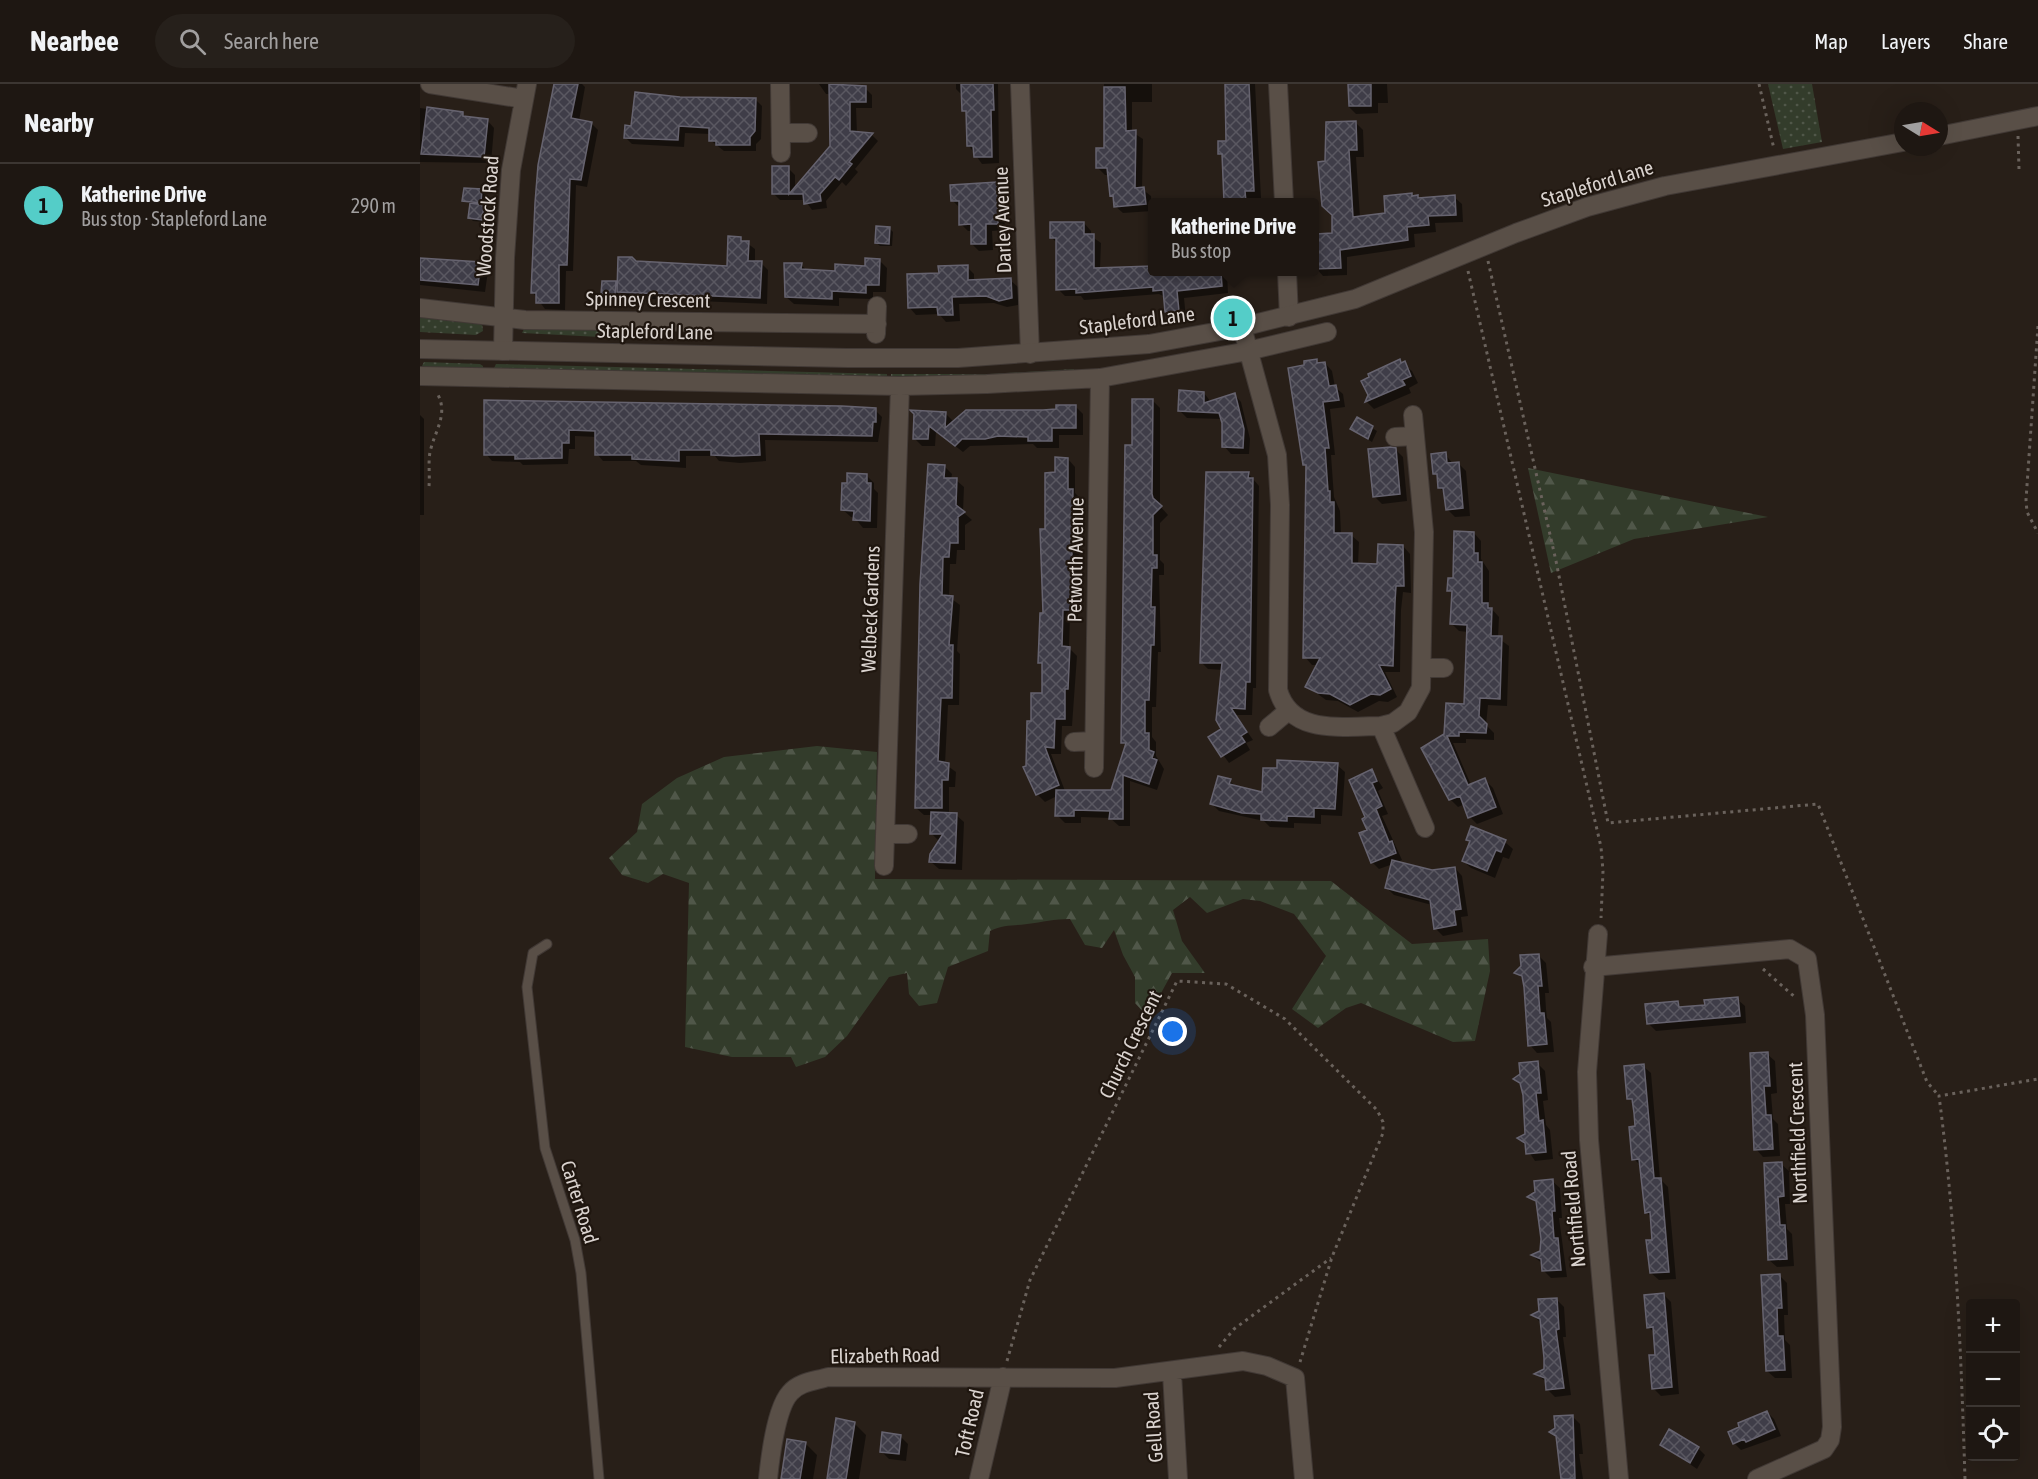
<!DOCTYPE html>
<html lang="en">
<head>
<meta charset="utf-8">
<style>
	body { margin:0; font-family:"Asap Condensed",sans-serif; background:#26201b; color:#f1f3f6 }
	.controls { position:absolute; right:18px; bottom:18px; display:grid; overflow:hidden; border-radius:6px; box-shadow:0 6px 24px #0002 }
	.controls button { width:54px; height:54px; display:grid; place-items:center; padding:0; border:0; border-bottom:2px solid #3c3632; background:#1e1712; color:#f1f3f6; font:30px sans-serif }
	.compass { position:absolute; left:1474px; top:18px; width:54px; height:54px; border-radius:50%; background:#1e1712; box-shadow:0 6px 24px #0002; rotate:101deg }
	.you { position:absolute; left:753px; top:948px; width:21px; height:21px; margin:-15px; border:4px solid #fff; border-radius:50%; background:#1a73e8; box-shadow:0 0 0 9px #1a73e833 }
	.badge { display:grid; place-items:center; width:39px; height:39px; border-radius:50%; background:#54cdc8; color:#111; font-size:20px; font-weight:700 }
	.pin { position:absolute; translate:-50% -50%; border:3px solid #fff; box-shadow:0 2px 6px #0006 }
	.popup { position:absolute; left:728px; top:114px; width:171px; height:78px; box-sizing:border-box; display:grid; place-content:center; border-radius:6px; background:#1e1712; filter:drop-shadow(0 2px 4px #0005); font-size:20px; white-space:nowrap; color:#a19f9f }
	.popup b { font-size:22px; color:#f1f3f6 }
	.popup::after { content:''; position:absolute; left:50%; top:100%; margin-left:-12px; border:12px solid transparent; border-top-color:#1e1712 }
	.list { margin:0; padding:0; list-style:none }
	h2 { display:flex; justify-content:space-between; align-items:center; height:78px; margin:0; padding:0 24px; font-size:26px }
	h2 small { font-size:20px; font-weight:400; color:#a19f9f }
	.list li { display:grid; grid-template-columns:39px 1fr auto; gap:18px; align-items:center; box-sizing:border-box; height:84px; padding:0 24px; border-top:2px solid #3c3632 }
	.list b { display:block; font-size:22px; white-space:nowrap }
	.list p { margin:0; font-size:20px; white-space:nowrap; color:#a19f9f }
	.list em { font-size:20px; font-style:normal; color:#a19f9f }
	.icon { flex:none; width:33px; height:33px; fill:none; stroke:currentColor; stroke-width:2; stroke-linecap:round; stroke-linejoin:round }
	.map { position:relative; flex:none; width:1618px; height:1395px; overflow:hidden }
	header { display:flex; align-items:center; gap:36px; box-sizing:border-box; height:84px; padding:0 30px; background:#1e1712; border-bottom:2px solid #3c3632 }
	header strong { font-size:28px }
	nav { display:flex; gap:33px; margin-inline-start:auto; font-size:21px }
	.search { width:420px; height:54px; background:#26201b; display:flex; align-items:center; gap:15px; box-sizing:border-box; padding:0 21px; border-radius:33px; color:#a19f9f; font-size:22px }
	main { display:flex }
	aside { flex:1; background:#1e1712 }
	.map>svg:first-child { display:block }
	.grass { fill:url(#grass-dots) }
	.forest { fill:url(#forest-firs) }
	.shadow { fill:#0007 }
	.building { fill:url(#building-cross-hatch); stroke:#66636f; stroke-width:1.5 }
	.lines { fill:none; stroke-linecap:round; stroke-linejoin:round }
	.lane-casing { stroke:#413935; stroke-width:11 }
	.street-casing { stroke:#413935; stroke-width:20 }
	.secondary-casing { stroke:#413935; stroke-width:20 }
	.path { stroke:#6a625c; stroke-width:3; stroke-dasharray:3 4.5; stroke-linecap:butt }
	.lane { stroke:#594f47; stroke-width:9 }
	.street { stroke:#594f47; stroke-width:18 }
	.secondary { stroke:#594f47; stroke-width:18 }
	.labels { text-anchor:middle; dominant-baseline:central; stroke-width:4.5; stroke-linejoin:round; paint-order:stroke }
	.street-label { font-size:20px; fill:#dad3cf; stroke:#1f160f }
</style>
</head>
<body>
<header>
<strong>Nearbee</strong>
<div class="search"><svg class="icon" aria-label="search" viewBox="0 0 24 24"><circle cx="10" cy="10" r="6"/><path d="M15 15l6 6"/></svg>Search here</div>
<nav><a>Map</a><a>Layers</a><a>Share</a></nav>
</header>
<main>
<aside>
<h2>Nearby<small></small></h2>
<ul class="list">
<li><span class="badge">1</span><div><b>Katherine Drive</b><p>Bus stop · Stapleford Lane</p></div><em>290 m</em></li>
</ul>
</aside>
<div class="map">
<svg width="1618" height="1395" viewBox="0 0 1618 1395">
	<defs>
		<pattern id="grass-dots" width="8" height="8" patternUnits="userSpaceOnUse" patternTransform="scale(1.5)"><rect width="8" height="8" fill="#333c2b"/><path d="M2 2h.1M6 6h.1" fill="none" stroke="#505749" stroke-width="1.8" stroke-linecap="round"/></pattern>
		<pattern id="forest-firs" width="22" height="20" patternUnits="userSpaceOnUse" patternTransform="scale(1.5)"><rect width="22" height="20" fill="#333c2b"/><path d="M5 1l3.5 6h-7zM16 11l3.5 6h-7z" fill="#505749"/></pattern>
		<pattern id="building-cross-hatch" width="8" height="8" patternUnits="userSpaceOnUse" patternTransform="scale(1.5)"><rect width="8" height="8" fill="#3f3d48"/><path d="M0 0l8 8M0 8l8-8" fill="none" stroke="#5a5861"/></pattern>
	</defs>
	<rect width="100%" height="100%" fill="#281f18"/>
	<path class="grass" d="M1348,0H1392L1402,58L1363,65Z
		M0,233L62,239L63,247L56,251L0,248Z
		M180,244V253L102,249L104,245Z
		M4,278L60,280L63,282V286L1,284Z
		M76,280L467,290V295L73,286Z
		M654,285V289L471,295V290H569Z"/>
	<path class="forest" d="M1108,384L1348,433L1214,455L1131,489Z
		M397,662L457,668L455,795L911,797L992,860L1068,855L1070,887L1055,957L1033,958L941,919L926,924L898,944L872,925L906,872L874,830L840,817L823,815L787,829L770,813L753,826L762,857L785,889H752L728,933L715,919V893L703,871L694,846L682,864L665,861L650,835C634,835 623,838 607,840C593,842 584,840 570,847L568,867L528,883L517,919L499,922L489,910L487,889L469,893L427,952L405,973L376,983L371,973H312L265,963L269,799L243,790L228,799L202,791L189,774L217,748L222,720L257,694L304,673Z"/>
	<path class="shadow" d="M136,0H162L165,3L159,37L171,39L178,46L167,103L156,101L153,187H146L145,226L125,225L113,209Z
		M399,0H430V4H445L452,11V24H436L437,49L452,51L458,57L435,85L438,88L426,102L422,98L406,117L407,124L392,126L385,116H360L354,110L368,84L375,91V105L411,63L410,10H406Z
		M536,0H578L579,79L562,80L549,62L548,30L544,27L543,12L536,5Z
		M684,0H732V18H712V48L723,55L722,105L731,112L732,127L703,129L695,122V115L691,111L689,91H685L678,84L686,65Z
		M806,0H835L841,114H832V118H806L804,74L799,69L807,58Z
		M928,0H967L968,19H958V29L936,30L928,22Z
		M260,14L335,15L342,22L341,55L336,60V67H304L290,56V50L265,49L264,63L212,60L205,53L212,43Z
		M0,24L43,30L47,34L67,36L74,44L71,79L0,78Z
		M935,38L943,46L944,73H936L940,134L966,131L992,110L1000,115L1034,113L1042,120L1043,138L1015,139L1016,148L994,150L995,163L927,173V191L903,192L896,184L914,151L906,79Z
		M577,99L584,106L585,146L572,147L573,166L559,167L552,160V147H548L541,140L539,123L532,116Z
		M61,107L65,110V138L53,137L50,134L51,120L44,116Z
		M664,139L671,147V152L681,159L680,185L732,183V188H807L808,209L764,214L766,234L754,235L746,227L745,213L739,210L664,216L661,212H645L638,205L637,159L632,154Z
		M469,144L473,148L472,162H460L457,159Z
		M320,154L335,165V179H341L348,186L347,220L205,214L198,207V213H186L183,210L195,199L198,202L215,178L308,183Z
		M0,176L60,180L68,187L65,208L0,201Z
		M460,177L467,184L466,208H453V215L419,214V222L374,220L366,213L381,181L388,187L416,189L447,183Z
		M547,183L554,190V197L590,196L598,203V221L587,223L574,219L539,220L540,237L526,238L519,230L496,231L489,223L520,191Z
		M896,277L899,280L905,279L912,287L915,303L923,310L925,323L910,325L915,371H911L914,413L920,427L921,450L931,451L939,458L938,481L959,482L983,462L990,470L991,509L983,508L981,526L980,588H965L977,613L968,618L959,617L938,628L918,617L906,616L887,602L898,581H892L885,573L888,383L885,380L886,282Z
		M979,277L992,287L998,299L989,304L991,309L954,325L947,318Z
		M784,309L791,318L814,310L821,318L830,355L829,370H811L804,362L803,335L767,334L759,326Z
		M732,316L740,324V422L748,431L740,439V476L744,480V491H739L741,568H738L736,623H732V653L736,658V672L744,685L737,706L710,697V742H699L690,734L661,733V739H645L637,731V712L625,718L617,710L608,682L613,639L623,611V582L620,579L625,530L627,447L637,390L648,375L655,383V409L660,414L658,533H650L649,564L657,572L652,642H642L641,670H631L645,707L692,708L707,662L702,658L713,362Z
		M66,317L455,326L462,333L458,358L345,356L346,377L320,379L299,377L295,372H266V384L221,381L216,377H183L177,370V353L155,352V365H149L148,380L103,381L100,378L72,377L66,370Z
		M655,322L663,330V351H639V364H617L613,360L550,362L543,368L516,347L515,362H502L494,354L495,330L525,329L534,338Z
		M0,331L4,335V431H0Z
		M937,335L957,347L952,358L931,345Z
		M976,366L983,373L987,417L962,420L954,412Z
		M1025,370L1033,380L1038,379L1046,387L1050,432L1035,433L1027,425L1025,410L1020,404L1013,371Z
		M524,382L532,390L531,396H536L544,403L543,428L552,436L545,441V466H537L536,480H530L529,513L540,521L537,567L540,570L539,621H528L525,680L536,688L535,703H529V730L536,731L544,738L542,786L519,785L511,778L520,758L511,749L512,731H504L496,724Z
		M828,389L839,402L836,604H833L832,631H816L833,656L826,659L830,666L809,679L790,653L803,645L797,636L799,606L802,607L803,586L788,585L781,578Z
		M446,391L454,399V405L458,409L457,444H443L435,434L431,433L423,426L429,400Z
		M1054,449L1061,457V475L1069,487V522L1079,533L1078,554L1089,562L1087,622L1068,621L1066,641L1074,649V656L1046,655V659H1033L1051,701L1065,696L1073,704L1083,730L1057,740L1050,733L1045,720L1038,723L1030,715L1025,651L1045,622L1048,548L1039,547L1031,539L1033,510L1029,506Z
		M917,681L925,688L922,732L901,731V740L874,739V744L850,743L844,737L799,727L792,720L810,697L816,703L843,710Z
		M952,687L963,704L958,707L968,730L962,732L982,776L977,778L1012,788L1035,784L1042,792L1048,832L1041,833L1043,848L1023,852L1015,844L1012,821L974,811L967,804L973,780L959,785L952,778L947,734Z
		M1052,744L1085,758L1093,765L1089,775L1083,773L1075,794L1051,784L1043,777L1051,758L1048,755Z
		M1119,872L1126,879L1129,909H1125L1126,925L1127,934L1131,938L1134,968L1117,969L1110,961L1104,896L1097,889Z
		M1317,915L1325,922L1326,939L1236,947L1228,939L1258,919L1263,925L1286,923Z
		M1347,970L1355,977L1357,1009L1351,1010L1353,1035L1358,1040L1360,1072L1343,1073L1336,1065Z
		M1117,979L1125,987L1128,1016L1123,1017L1126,1041L1130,1046L1133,1075L1115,1077L1100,1054L1106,1051L1102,1002L1095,995Z
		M1223,982L1231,989L1240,1095L1248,1103L1256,1195L1239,1196L1231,1189L1234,1157L1232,1134L1226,1128L1222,1083L1214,1075L1217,1043L1214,1020L1209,1014Z
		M1361,1080L1369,1087L1370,1120H1365L1367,1145L1372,1150L1374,1182L1357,1183L1349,1176Z
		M1132,1097L1140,1104L1142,1134H1139L1147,1193L1131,1194L1123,1186V1180L1113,1172L1122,1168L1118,1120L1110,1113Z
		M1359,1191L1367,1199L1368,1231H1364L1365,1256L1370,1261L1372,1294H1355L1347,1287Z
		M1243,1210L1251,1218L1259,1310L1241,1312L1233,1304L1237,1272L1235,1249L1228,1243Z
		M1136,1215L1144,1223L1146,1253H1143L1151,1311L1135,1313L1127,1305V1298L1117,1291L1126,1286L1121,1239L1114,1232Z
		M1347,1328L1354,1335L1361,1352L1321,1366L1314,1359Z
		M1152,1332L1160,1340L1163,1370H1159L1163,1395H1141L1138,1355L1131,1349Z
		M434,1339L446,1351L439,1395H408Z
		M481,1353L488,1360L486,1377L469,1375L461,1367Z
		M385,1359L397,1371L393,1395H362Z
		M1242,1361L1278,1364L1285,1371L1277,1385Z"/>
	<path class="building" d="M134,0H158L151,34L172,38L161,96L150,95L147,181H139V219H116V209H111L115,119L118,81Z
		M409,0L446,2V18H430V47L453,49L429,78L432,80L419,96L415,93L400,110L401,117L384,120L383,110H352V82H369V110L410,62Z
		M541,0H573L574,26H571L572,73H554L553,62H547L546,27H542Z
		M805,0H829L834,107H825L826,118H804L802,70H798V57H806Z
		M928,0H951V22H929Z
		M684,3H705L706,47L716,46L715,104L724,103L726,120L694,123L693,111L690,112L687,84H676V64H684Z
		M215,8L260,13L336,14L335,47L330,53V61H296V57H289V44L259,42L258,56L204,54L205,41L211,42Z
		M7,23L43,28V32L68,35L64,73L1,70Z
		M936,37L937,66H929L933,133L965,129L964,112L992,109V112L998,111V114L1035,111L1036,131L1008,132L1009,141L987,143L988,156L920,166L921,184L894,185L896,150L912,149V131L902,122L898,78L905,77L906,38Z
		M577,98L578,140H566V160H551V140L539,141V117H531L530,101Z
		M44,104L62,105L61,119L42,117Z
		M50,119L64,121L62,136L48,134Z
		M630,138H664V150H674V184L732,182V188H801L802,202L757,207L759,227L745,228L743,206L733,207V203L656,209V205L636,206V154H630Z
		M456,142L470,143L469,160L455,159Z
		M308,152L321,153V157H329L328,177H342L340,214L197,208L198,173H212L216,177L307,182Z
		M0,174L61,178L58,201L0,196Z
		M445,174L460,175L459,201H446V209L412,207V215L365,213L364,179H382L381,185L415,187V180L445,182Z
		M548,181V196L591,194L592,214L579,217L566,212L532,213L533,231H518L517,223L488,224L487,190L519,189L518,182Z
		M182,197H196L195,211L181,210Z
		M897,275V279L905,278L909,302L916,301L919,316L903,318L909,364H905L908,407H910V418H914V449H932V479L957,480L958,460L983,461L984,502H976L975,518L973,582L959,581L971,605L960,611L951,610L930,621L910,610L898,609L885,603L900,574H883L886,381H883L868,284L884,281V277Z
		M980,275L981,279L985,277L991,292L982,296L985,301L945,318L948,311L941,297L949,293L948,290Z
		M759,306L784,308V319L815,309L824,345L823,364L802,363V339L799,329L758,327Z
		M712,315H733L732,410L733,414L742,422L733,431V471H737V484H732L731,523H735L734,561H731L729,616H725V649H729V666L734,668L732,674L737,676L729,700L703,691V735H689L690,727L654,726V732H635L636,706H691L706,659H701L705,361H712Z
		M64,316L422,322L456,324V338H453L452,352L339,350L340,371L313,372L291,371V366H259V377L212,375V371H175V347L149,346V359H142V374L95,375V371H64Z
		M636,321H656V344H632V357H608V353L578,352L565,355H542L535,362L509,342L508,355H493L494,330L490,326L526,328L525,344L546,326H623L636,325Z
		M937,333L953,342L948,355L930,345Z
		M971,363L976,364L980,410L953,413L948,365Z
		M1026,368L1027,379L1039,378L1043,424L1026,426L1023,404H1018L1017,390H1013L1011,370Z
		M635,373L648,374V405H653L651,526H643L642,562L650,563L648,605H645V635H635L634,664L625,663L639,701L616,711L603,683L606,682L607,637H611V609H622V579H618L620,529H623L620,445H625V389L635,388Z
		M508,380L525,381L524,394H537L536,421L545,428L538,433V459H530L529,473H523L522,511L533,512L529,561H533L532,614H521L520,634L518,677L529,679L528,696H522V724H495L500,500Z
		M786,388H829L828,394H833L830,598H826L825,625L811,624L827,648L821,652L825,658L801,673L788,653L801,645L796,636L802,579H780Z
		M427,389L447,390V399H451L450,437L433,436L434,427L421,426L422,399H427Z
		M1034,447L1054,448V469H1058V478H1062V519H1068V524H1072L1071,552H1082L1080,615L1060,614L1059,632L1067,640L1066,649L1039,648V652H1027L1048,701L1065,694L1076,723L1048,734L1040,712L1029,716L1001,664L1024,650L1026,619L1044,620L1047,541L1030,540L1032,507H1027L1028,494H1033Z
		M857,676L918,679L915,725L894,724V733L867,732V737L841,736V730L822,729L790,720L798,692L811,695L809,700L842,708L843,684H857Z
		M952,685L957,697L952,699L962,722L956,725L969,758L972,757L976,769L951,779L939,749L947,746L942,735L945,733L929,696Z
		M511,728L537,729L535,779L509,778L510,770L523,750H510Z
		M1051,742L1086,756L1081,768L1076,766L1067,787L1042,777L1050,757L1046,756Z
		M972,776L1012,786L1035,783L1041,825L1034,826L1036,841L1014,845L1010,816L965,804Z
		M1119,870L1122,902H1118L1119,916L1120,929H1124L1127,960L1108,962L1104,903L1102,892L1094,889L1101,882L1100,871Z
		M1318,913L1320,932L1227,940L1225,920L1258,917L1259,923L1285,921L1284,916Z
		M1348,968L1350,1002H1344L1346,1031H1351L1353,1065L1334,1066L1330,969Z
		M1118,977L1121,1009H1116L1119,1037L1123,1036L1126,1068L1106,1070L1105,1059L1097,1054L1105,1050L1103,1011L1100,999L1093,995L1100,990L1099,979Z
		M1224,980L1234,1094H1241L1249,1188L1230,1189L1226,1156H1232L1230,1128L1225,1129L1219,1075L1212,1076L1209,1043L1215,1042L1214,1029L1212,1015H1207L1204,982Z
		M1362,1078L1364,1112L1358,1113L1360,1141H1365L1367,1175L1348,1176L1344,1079Z
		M1133,1095L1135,1127H1132L1133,1141L1134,1154H1138L1141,1186L1122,1187L1121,1175L1111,1171L1120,1167L1121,1155L1116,1117L1107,1113L1115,1108L1114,1097Z
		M1360,1190L1362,1224H1357L1358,1252H1363L1365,1286L1346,1287L1341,1191Z
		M1244,1209L1252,1303L1232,1305L1229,1271H1235L1234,1258L1233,1243L1227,1244L1224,1211Z
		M1137,1214L1139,1245L1136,1246L1144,1304L1126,1306L1125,1294L1114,1290L1124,1285V1274L1120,1235L1111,1231L1119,1227L1118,1215Z
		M1347,1327L1355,1345L1326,1358L1324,1355L1313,1360L1308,1348L1319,1343L1318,1339Z
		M1153,1331L1155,1395H1141L1136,1352L1129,1348L1135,1344L1134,1332Z
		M416,1334L435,1338L426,1395H407Z
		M1249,1345L1279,1363L1270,1379L1240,1361Z
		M462,1348L481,1351L479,1370L460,1368Z
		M367,1355L386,1358L380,1395H361Z"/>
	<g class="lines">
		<defs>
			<path id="lane" d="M127,860L113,869L107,903L125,1064L155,1156L161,1189L179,1395"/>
			<path id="street" d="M10,0L104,15
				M360,0L361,69
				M600,0L610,270
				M858,0L864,118
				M361,49H388
				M867,188L869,233
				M0,224L105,236L457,240
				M822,243L857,371L860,421L858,606C871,652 923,642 961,642L973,639L988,628L1001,604L1004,448L993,331
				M456,250L457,222
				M83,267L85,174L91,86L107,0
				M0,292L480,302L567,300L680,294L828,267L907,248
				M975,353L995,352
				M1002,584H1024
				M961,642L1005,744
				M849,643L868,627
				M654,658L674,657
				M674,684L680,294
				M465,750H488
				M464,782L480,302
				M1178,850L1167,988L1169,1056L1199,1395
				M1173,883L1370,865L1387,875L1395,931L1412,1343L1410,1356L1404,1365L1337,1395
				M752,1289L758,1395
				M348,1395C350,1375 356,1324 370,1309C379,1298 395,1297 408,1293L695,1294L823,1277L847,1282L875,1294L884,1395
				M559,1395L583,1293"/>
			<path id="secondary" d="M1519,52L1618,32
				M0,265L427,274H538L729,260L822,243L935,215L1096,149L1167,123L1245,102L1483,58"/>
		</defs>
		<use href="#lane" class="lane-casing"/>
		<use href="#street" class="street-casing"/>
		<use href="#secondary" class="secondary-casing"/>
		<path class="path" d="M1339,0L1354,65
			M1598,52L1599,85
			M1068,177L1136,477L1188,739L1398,720L1507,998L1519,1012
			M1048,187L1181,763L1183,787L1181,834
			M1618,242L1606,416L1607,428L1618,449
			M9,402C10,391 8,379 10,368C15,346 29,330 17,309
			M1343,885L1376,914
			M799,1263L814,1245L911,1174
			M587,1277L610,1196L757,897L806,900L865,935L957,1026L963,1038V1049L912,1173L880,1278
			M1545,1395C1541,1267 1536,1140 1519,1012L1618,995"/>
		<use href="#lane" class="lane"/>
		<use href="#street" class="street"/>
		<use href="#secondary" class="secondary"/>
	</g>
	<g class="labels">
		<g class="street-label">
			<text transform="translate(1177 99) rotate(-17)">Stapleford Lane</text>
			<text transform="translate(67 132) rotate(-86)">Woodstock Road</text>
			<text transform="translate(582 136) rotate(-92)">Darley Avenue</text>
			<text transform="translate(228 215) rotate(1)">Spinney Crescent</text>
			<text transform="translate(717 236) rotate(-7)">Stapleford Lane</text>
			<text transform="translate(235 247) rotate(1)">Stapleford Lane</text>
			<text transform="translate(655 476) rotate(-89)">Petworth Avenue</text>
			<text transform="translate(450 525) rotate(-88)">Welbeck Gardens</text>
			<text transform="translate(710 960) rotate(-64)">Church Crescent</text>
			<text transform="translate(1377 1049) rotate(-92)">Northfield Crescent</text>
			<text transform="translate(160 1118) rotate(73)">Carter Road</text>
			<text transform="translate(1153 1125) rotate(-95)">Northfield Road</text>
			<text transform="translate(465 1271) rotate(-1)">Elizabeth Road</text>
			<text transform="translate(549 1339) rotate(-77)">Toft Road</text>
			<text transform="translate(733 1343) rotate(-94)">Gell Road</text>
		</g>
	</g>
</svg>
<div class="controls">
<button>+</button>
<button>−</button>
<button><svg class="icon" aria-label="locate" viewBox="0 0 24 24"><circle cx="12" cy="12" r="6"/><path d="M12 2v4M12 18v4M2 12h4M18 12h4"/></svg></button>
</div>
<svg class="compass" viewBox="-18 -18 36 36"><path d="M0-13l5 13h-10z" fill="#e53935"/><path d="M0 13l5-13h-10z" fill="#a19f9f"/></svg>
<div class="you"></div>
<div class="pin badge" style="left:813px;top:234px">1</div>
<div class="popup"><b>Katherine Drive</b>Bus stop</div>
</div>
</main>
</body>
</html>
